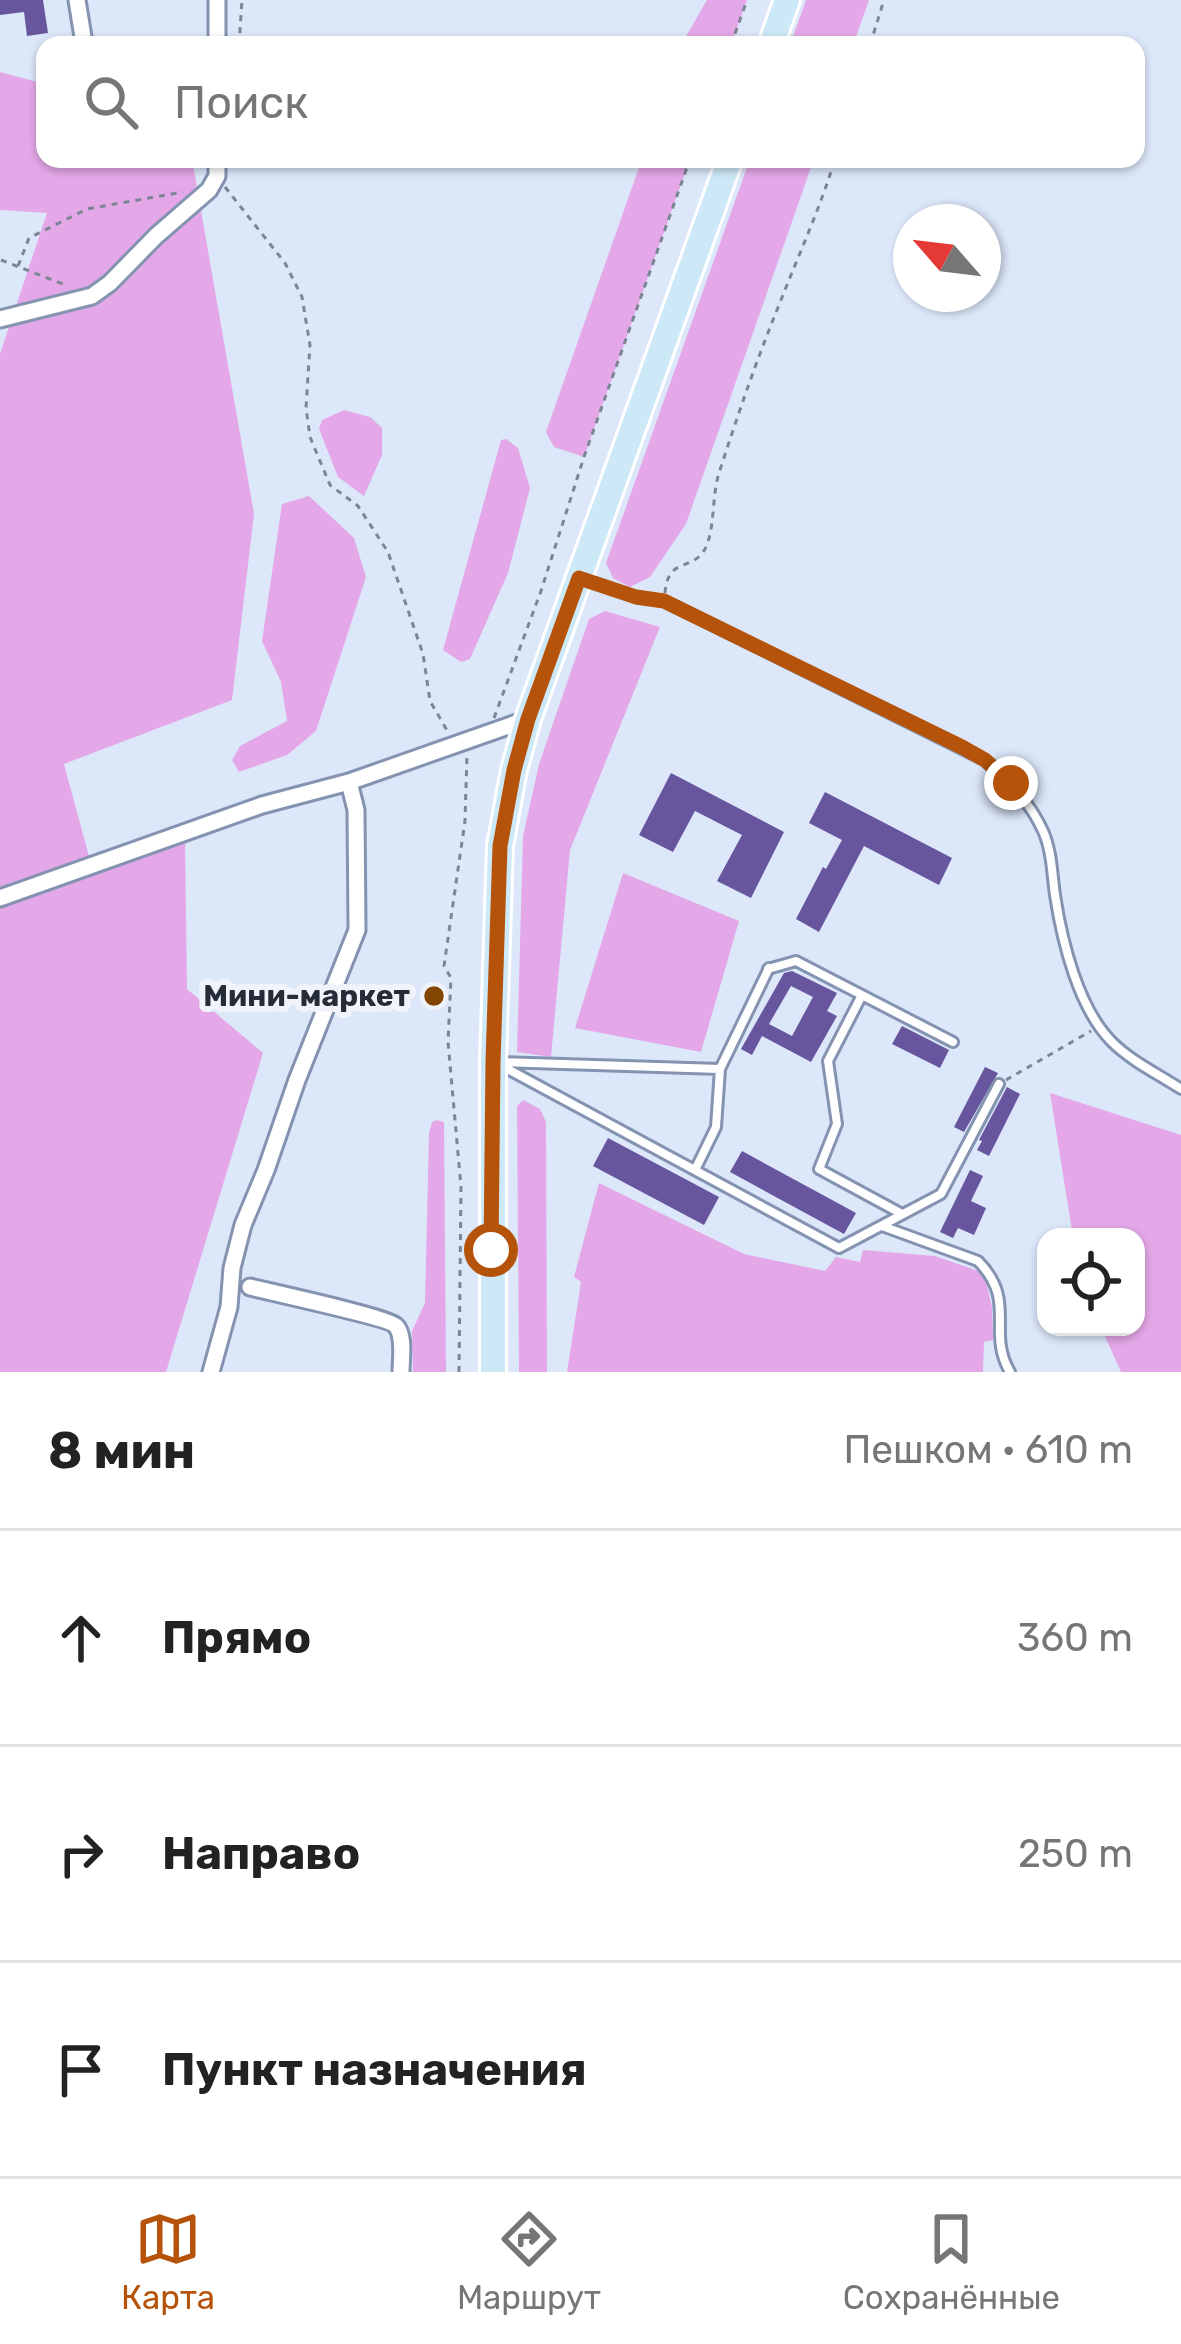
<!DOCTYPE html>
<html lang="ru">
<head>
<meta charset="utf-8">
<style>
	body { margin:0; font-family:Rubik,sans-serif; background:#f2f2f2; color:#222 }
	.controls { position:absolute; right:36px; bottom:36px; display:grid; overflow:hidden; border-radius:24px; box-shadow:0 3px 9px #0004 }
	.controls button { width:108px; height:108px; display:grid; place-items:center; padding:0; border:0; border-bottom:3px solid #e0e0e0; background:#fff; color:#222; font:60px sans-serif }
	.compass { position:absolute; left:893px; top:204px; width:108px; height:108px; border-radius:50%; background:#fff; box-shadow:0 3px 9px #0004; rotate:298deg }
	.stop { position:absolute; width:36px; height:36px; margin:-27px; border:9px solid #b45309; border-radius:50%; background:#fff }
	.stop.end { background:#b45309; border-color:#fff; box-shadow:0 3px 12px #0008 }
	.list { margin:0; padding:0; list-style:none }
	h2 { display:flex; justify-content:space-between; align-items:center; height:156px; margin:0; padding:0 48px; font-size:51px }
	h2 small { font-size:39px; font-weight:400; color:#767676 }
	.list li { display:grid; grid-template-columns:78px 1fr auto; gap:36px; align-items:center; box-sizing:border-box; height:216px; padding:0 48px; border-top:3px solid #e0e0e0 }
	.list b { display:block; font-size:45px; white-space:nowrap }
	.list em { font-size:39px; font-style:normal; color:#767676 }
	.icon { flex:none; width:66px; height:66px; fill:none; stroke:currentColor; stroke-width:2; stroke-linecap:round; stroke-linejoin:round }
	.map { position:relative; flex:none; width:1181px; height:1372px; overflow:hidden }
	.search { position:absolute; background:#fff; box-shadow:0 3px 9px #0004; left:36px; right:36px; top:36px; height:132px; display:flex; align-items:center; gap:30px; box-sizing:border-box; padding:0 42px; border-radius:24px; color:#767676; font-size:45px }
	.sheet { height:804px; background:#fff }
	nav { display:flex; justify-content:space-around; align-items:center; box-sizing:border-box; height:168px; border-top:3px solid #e0e0e0; background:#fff; font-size:33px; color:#767676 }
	nav a { display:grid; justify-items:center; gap:6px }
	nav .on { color:#b45309 }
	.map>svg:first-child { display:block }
	.green { fill:#e4a8e8 }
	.building { fill:#67559d; fill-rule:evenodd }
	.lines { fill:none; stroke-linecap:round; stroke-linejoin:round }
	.lane-casing { stroke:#8393b0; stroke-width:14 }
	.street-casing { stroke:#8393b0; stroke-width:21 }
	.primary-casing { stroke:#fff; stroke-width:30 }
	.path { stroke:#7c8594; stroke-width:3; stroke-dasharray:6 6; stroke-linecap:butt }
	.lane { stroke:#fff; stroke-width:8 }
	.street { stroke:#fff; stroke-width:15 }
	.primary { stroke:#cde9f8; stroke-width:24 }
	.route { stroke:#b45309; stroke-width:15 }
	.poi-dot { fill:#824502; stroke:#f0f4fa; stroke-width:4.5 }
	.labels { text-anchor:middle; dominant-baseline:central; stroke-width:12; stroke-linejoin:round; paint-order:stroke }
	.poi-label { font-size:30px; font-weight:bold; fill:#252c38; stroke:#f0f4fa; text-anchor:end }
</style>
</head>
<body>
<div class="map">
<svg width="1181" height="1372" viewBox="0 0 1181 1372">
	<rect width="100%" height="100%" fill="#dce7fa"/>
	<path class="green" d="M707,0H747L731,45H681Z
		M806,0H869L853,45H790Z
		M0,72L45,84V159H192L254,514L232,700L64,764L94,875L185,841L187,989L263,1053L166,1372H0V354L47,213L0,210Z
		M642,159H690L584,457L554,447L546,432Z
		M750,159H814L686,524L650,577L630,587L613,578L606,563Z
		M344,410L370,417L382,428V455L364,496L338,477L319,429L322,420Z
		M506,439L518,448L530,488L508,573L470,659L461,662L443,650L501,440Z
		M309,496L354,538L366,577L316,731L287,755L239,772L232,760L240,746L287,721L281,682L262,641L282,504Z
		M605,611L660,627L570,850L551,1057L517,1052L523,836L539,764L589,619Z
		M623,873L739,921L701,1052L575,1028Z
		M1050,1093L1181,1135V1372H1121L1101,1327H1136V1237H1073Z
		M523,1100L540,1109L546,1122L547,1372H519L517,1106Z
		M437,1120L444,1122L446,1372H413L412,1331L425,1303L429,1133L432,1122Z
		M599,1183L744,1254L825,1271L836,1257L860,1262L863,1250L935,1256L984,1273L992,1307L993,1340L984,1342L983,1372H567L581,1282L574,1277Z"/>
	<path class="building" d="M0,0H43L48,33L27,36L24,12L0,15Z
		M671,773L784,832L751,898L717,881L742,835L695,811L673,852L639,835Z
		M825,792L952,858L939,885L864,846L819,932L796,919L823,867L826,869L842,840L809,823Z
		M792,971L837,993L827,1011L837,1016L811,1062L762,1036L752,1055L741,1049L784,973ZM791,986L813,997L792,1036L769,1024Z
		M902,1026L949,1050L940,1068L892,1044Z
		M985,1067L998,1073L964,1132L954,1127Z
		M1007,1087L1020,1094L989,1156L977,1150L982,1141L979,1140Z
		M608,1138L719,1197L704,1225L593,1166Z
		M742,1151L856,1213L844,1234L730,1172Z
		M970,1170L983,1176L971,1201L986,1208L974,1235L958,1228L953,1238L940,1232Z"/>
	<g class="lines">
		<defs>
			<path id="lane" d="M581,578L636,597L664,601L984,760C1009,781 1030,802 1043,831C1052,851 1052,874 1055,895C1062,941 1078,1008 1112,1042C1131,1061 1158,1074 1181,1089
				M768,969L796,961L953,1042
				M862,995L828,1061L837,1124L819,1169L902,1214
				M498,1062L720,1069L716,1127L695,1170
				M500,1065L839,1248L941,1194L999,1084
				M720,1069L769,968
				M882,1226L978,1261C1018,1302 986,1331 1010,1372"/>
			<path id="street" d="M77,0L83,37
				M217,45V0
				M0,319L92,296L110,283L156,236L209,190L217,176V159
				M0,898L262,805L349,782L528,719
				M250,1287C270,1292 390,1318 396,1326C405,1336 401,1359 401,1372
				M211,1372L229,1307L232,1268L243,1225L266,1170L297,1080L357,930L356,810L349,782"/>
			<path id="primary" d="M771,45L787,0
				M493,1372V1062L500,846L514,770L528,719L730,159"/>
		</defs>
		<use href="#lane" class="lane-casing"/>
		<use href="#street" class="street-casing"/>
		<use href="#primary" class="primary-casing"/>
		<path class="path" d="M239,45L242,0
			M731,45L747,0
			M870,45L884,0
			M225,187L285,263L302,297L310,345L306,408L310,437L330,485L358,506L388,552L423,654L430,701L448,732
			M1,260L68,286
			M18,266L29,238L87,209L183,192
			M665,593C668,553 697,575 708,542C715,519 712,493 720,470C738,414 757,359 779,305C798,256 820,209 835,159
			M494,718L541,591L584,457L690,159
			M1006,1080L1091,1031
			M459,1372L461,1187L448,1042L451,978L444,966L465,821L467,754"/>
		<use href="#lane" class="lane"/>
		<use href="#street" class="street"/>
		<use href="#primary" class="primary"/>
	</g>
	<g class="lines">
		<path class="route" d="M491,1250L493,1062L500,846L514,770L528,719L579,578L636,597L664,601L962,747L985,760L1011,783"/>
	</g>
	<circle class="poi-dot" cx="434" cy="996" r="12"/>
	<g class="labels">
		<g class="poi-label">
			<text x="410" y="996">Мини-маркет</text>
		</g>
	</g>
</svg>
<div class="controls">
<button><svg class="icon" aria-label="locate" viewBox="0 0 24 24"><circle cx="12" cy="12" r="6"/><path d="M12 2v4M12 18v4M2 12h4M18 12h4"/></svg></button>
</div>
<svg class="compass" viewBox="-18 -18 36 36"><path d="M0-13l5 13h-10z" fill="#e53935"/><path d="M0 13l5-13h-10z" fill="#767676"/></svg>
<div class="stop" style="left:491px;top:1250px"></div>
<div class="stop end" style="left:1011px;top:783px"></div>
<div class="search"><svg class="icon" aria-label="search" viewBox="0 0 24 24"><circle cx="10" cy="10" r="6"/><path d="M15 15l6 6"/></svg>Поиск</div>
</div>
<section class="sheet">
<h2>8 мин<small>Пешком · 610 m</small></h2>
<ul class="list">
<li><svg class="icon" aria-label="ahead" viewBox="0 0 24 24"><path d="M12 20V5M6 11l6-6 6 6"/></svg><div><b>Прямо</b></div><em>360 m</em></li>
<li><svg class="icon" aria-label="right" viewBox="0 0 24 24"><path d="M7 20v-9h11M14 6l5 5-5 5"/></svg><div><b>Направо</b></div><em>250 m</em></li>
<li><svg class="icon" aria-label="arrive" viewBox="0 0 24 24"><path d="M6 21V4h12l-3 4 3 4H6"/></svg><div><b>Пункт назначения</b></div></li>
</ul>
</section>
<nav>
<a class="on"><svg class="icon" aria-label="map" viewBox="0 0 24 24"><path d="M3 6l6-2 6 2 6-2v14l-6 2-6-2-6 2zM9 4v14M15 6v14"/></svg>Карта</a>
<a><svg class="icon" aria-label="directions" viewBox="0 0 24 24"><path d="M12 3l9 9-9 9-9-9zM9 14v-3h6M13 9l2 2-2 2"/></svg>Маршрут</a>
<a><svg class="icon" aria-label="saved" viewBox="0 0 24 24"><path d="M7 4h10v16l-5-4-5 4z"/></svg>Сохранённые</a>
</nav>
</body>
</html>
